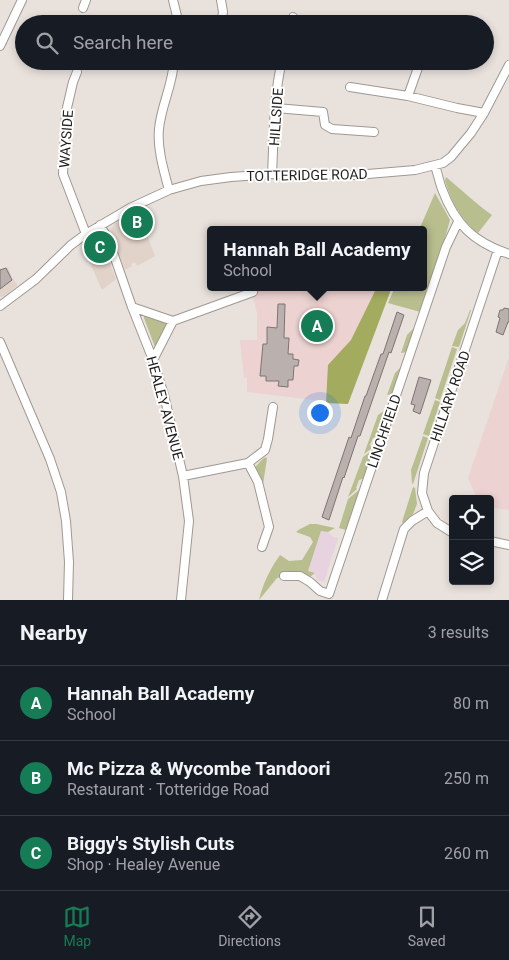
<!DOCTYPE html>
<html lang="en">
<head>
<meta charset="utf-8">
<style>
	body { margin:0; font-family:Roboto,sans-serif; background:#242831; color:#f1f3f6 }
	.controls { position:absolute; right:15px; bottom:15px; display:grid; overflow:hidden; border-radius:5px; box-shadow:0 2px 8px #0003 }
	.controls button { width:45px; height:45px; display:grid; place-items:center; padding:0; border:0; border-bottom:1px solid #363941; background:#171b24; color:#f1f3f6; font:25px sans-serif }
	.you { position:absolute; left:319px; top:412px; width:18px; height:18px; margin:-12px; border:4px solid #fff; border-radius:50%; background:#1a73e8; box-shadow:0 0 0 8px #1a73e833 }
	.badge { display:grid; place-items:center; width:32px; height:32px; border-radius:50%; background:#167c56; color:#fff; font-size:16px; font-weight:700 }
	.pin { position:absolute; translate:-50% -50%; border:2px solid #fff; box-shadow:0 1px 5px #0006 }
	.popup { position:absolute; left:207px; top:226px; width:220px; height:65px; box-sizing:border-box; display:grid; place-content:center; border-radius:5px; background:#171b24; filter:drop-shadow(0 1px 4px #0005); font-size:16px; white-space:nowrap; color:#9ea1a6 }
	.popup b { font-size:19px; color:#f1f3f6 }
	.popup::after { content:''; position:absolute; left:50%; top:100%; margin-left:-10px; border:10px solid transparent; border-top-color:#171b24 }
	.list { margin:0; padding:0; list-style:none }
	h2 { display:flex; justify-content:space-between; align-items:center; height:65px; margin:0; padding:0 20px; font-size:21px }
	h2 small { font-size:16px; font-weight:400; color:#9ea1a6 }
	.list li { display:grid; grid-template-columns:32px 1fr auto; gap:15px; align-items:center; box-sizing:border-box; height:75px; padding:0 20px; border-top:1px solid #363941 }
	.list b { display:block; font-size:19px; white-space:nowrap }
	.list p { margin:0; font-size:16px; white-space:nowrap; color:#9ea1a6 }
	.list em { font-size:16px; font-style:normal; color:#9ea1a6 }
	.icon { flex:none; width:28px; height:28px; fill:none; stroke:currentColor; stroke-width:2; stroke-linecap:round; stroke-linejoin:round }
	.map { position:relative; flex:none; width:509px; height:600px; overflow:hidden }
	.search { position:absolute; background:#171b24; box-shadow:0 2px 8px #0003; left:15px; right:15px; top:15px; height:55px; display:flex; align-items:center; gap:12px; box-sizing:border-box; padding:0 18px; border-radius:28px; color:#9ea1a6; font-size:19px }
	.sheet { height:290px; background:#171b24 }
	nav { display:flex; justify-content:space-around; align-items:center; box-sizing:border-box; height:70px; border-top:1px solid #363941; background:#171b24; font-size:14px; color:#9ea1a6 }
	nav a { display:grid; justify-items:center; gap:2px }
	nav .on { color:#167c56 }
	.map>svg:first-child { display:block }
	.built { fill:#e1d3c9 }
	.industrial { fill:#e7d2e0 }
	.education { fill:#ecd2d1 }
	.green { fill:#b8be8d }
	.forest { fill:#a3ab5e }
	.building { fill:#bab1ae; stroke:#7d7472 }
	.lines { fill:none; stroke-linecap:round; stroke-linejoin:round }
	.minor-casing { stroke:#9f9893; stroke-width:10 }
	.minor { stroke:#fff; stroke-width:8 }
	.labels { text-anchor:middle; dominant-baseline:central; stroke-width:4; stroke-linejoin:round; paint-order:stroke }
	.street-label { font-size:14px; fill:#211e1c; stroke:#fff }
</style>
</head>
<body>
<div class="map">
<svg width="509" height="600" viewBox="0 0 509 600">
	<rect width="100%" height="100%" fill="#e9e1dc"/>
	<path class="built" d="M137,210L155,256L137,266L135,262L131,264L132,266L125,270L110,232L114,224L125,217Z
		M92,238H97L102,244L116,279L102,290L82,245Z
		M8,267L12,278L17,284V286L4,296L0,297V269Z"/>
	<path class="industrial" d="M321,531L328,532L333,537L338,538L324,582L317,580L315,573L308,571Z"/>
	<path class="education" d="M255,287H391L347,404L247,392V377L244,378L240,340H257V313L253,298L255,297Z
		M509,357V510L490,507V499H477L468,478Z"/>
	<path class="green" d="M446,177C462,190 476,204 492,215L478,233C460,219 452,202 445,181Z
		M435,193L450,220L424,313L388,303L395,287H423V230H419Z
		M470,310H471L459,347L452,346L458,330L465,323Z
		M144,316L168,323L157,346L155,347L144,318Z
		M415,327L407,352L401,353L407,335Z
		M452,347L457,349L440,400L435,398Z
		M402,366L393,394L387,395L395,373Z
		M435,400L440,402L429,436L423,434Z
		M388,408L379,436L373,438L370,445L372,448L364,454L378,415Z
		M423,436L428,438L413,484L412,483L411,470Z
		M374,449L365,478L359,480L356,488L357,489L348,497L363,457Z
		M266,457L267,459L263,484L252,469C258,466 260,460 266,457Z
		M413,487L415,488L417,504L413,514L403,523L402,522Z
		M359,490L360,493L349,528L346,530L339,528L348,499Z
		M310,524H316L335,528L328,532L321,531L308,571L315,573L310,577L291,575L277,578L259,600C263,583 270,569 280,555L289,561L302,560L313,542L310,537L296,532L300,529Z"/>
	<path class="forest" d="M377,287H392L348,404L326,403L328,365L351,340Z"/>
	<path class="building" d="M6,268L12,280L0,289V270Z
		M278,304H285L284,338H289L288,354H293V359L299,360L298,366H294L293,380H288V387L278,386L279,381H266V376H260L263,344H267V327L277,328Z
		M504,308L509,309V322H508L503,335L496,332L500,318L498,317L500,310H503Z
		M397,312L404,315L391,353L389,352L360,436H358L344,478L343,477L329,520L322,517L349,437L351,438L365,396H366L381,354H383Z
		M419,377L431,380L420,414L413,411L415,405L411,404Z"/>
	<g class="lines">
		<defs>
			<path id="minor" d="M173,0L177,16L176,24
				M221,0L223,12L221,24
				M83,8L86,0
				M291,24L293,17
				M0,46L22,0
				M77,72L73,82L66,112L63,174L86,234
				M350,87L408,96L457,108L484,113
				M408,96L419,65V61
				M276,108L323,112L325,125L332,129L374,132
				M435,166C438,174 439,181 442,189C455,224 473,242 509,254
				M272,174C274,137 273,98 282,61
				M169,190C164,171 157,149 159,129C161,106 173,84 174,61
				M100,225L109,241L132,307L153,360L164,395L183,476L189,521L181,600
				M0,306L36,279L71,245L86,234L130,208L169,190L201,181L231,177L272,174L356,175L415,170L443,163L451,157L471,133L484,113L509,65
				M132,307L173,321
				M0,342L50,459L61,492L66,521L69,562L68,600
				M153,360L173,321L253,292
				M248,463L258,482L269,527L262,547
				M183,476L248,463L265,450L268,439L273,407
				M453,533L437,523L428,511L422,493L424,473L498,250
				M490,541L509,545
				M284,576H300L310,582L320,591L329,594L446,247L458,222
				M382,600L404,529L412,521L428,511"/>
		</defs>
		<use href="#minor" class="minor-casing"/>
		<use href="#minor" class="minor"/>
	</g>
	<g class="labels">
		<g class="street-label">
			<text transform="translate(276 117) rotate(-86)">HILLSIDE</text>
			<text transform="translate(66 139) rotate(-86)">WAYSIDE</text>
			<text transform="translate(307 175) rotate(-1)">TOTTERIDGE ROAD</text>
			<text transform="translate(450 396) rotate(-71)">HILLARY ROAD</text>
			<text transform="translate(165 408) rotate(75)">HEALEY AVENUE</text>
			<text transform="translate(384 431) rotate(-71)">LINCHFIELD</text>
		</g>
	</g>
</svg>
<div class="controls">
<button><svg class="icon" aria-label="locate" viewBox="0 0 24 24"><circle cx="12" cy="12" r="6"/><path d="M12 2v4M12 18v4M2 12h4M18 12h4"/></svg></button>
<button><svg class="icon" aria-label="layers" viewBox="0 0 24 24"><path d="M12 4l9 5-9 5-9-5zM3 14l9 5 9-5"/></svg></button>
</div>
<div class="you"></div>
<div class="pin badge" style="left:317px;top:326px">A</div>
<div class="popup"><b>Hannah Ball Academy</b>School</div>
<div class="pin badge" style="left:137px;top:222px">B</div>
<div class="pin badge" style="left:100px;top:247px">C</div>
<div class="search"><svg class="icon" aria-label="search" viewBox="0 0 24 24"><circle cx="10" cy="10" r="6"/><path d="M15 15l6 6"/></svg>Search here</div>
</div>
<section class="sheet">
<h2>Nearby<small>3 results</small></h2>
<ul class="list">
<li><span class="badge">A</span><div><b>Hannah Ball Academy</b><p>School</p></div><em>80 m</em></li>
<li><span class="badge">B</span><div><b>Mc Pizza &amp; Wycombe Tandoori</b><p>Restaurant · Totteridge Road</p></div><em>250 m</em></li>
<li><span class="badge">C</span><div><b>Biggy's Stylish Cuts</b><p>Shop · Healey Avenue</p></div><em>260 m</em></li>
</ul>
</section>
<nav>
<a class="on"><svg class="icon" aria-label="map" viewBox="0 0 24 24"><path d="M3 6l6-2 6 2 6-2v14l-6 2-6-2-6 2zM9 4v14M15 6v14"/></svg>Map</a>
<a><svg class="icon" aria-label="directions" viewBox="0 0 24 24"><path d="M12 3l9 9-9 9-9-9zM9 14v-3h6M13 9l2 2-2 2"/></svg>Directions</a>
<a><svg class="icon" aria-label="saved" viewBox="0 0 24 24"><path d="M7 4h10v16l-5-4-5 4z"/></svg>Saved</a>
</nav>
</body>
</html>
